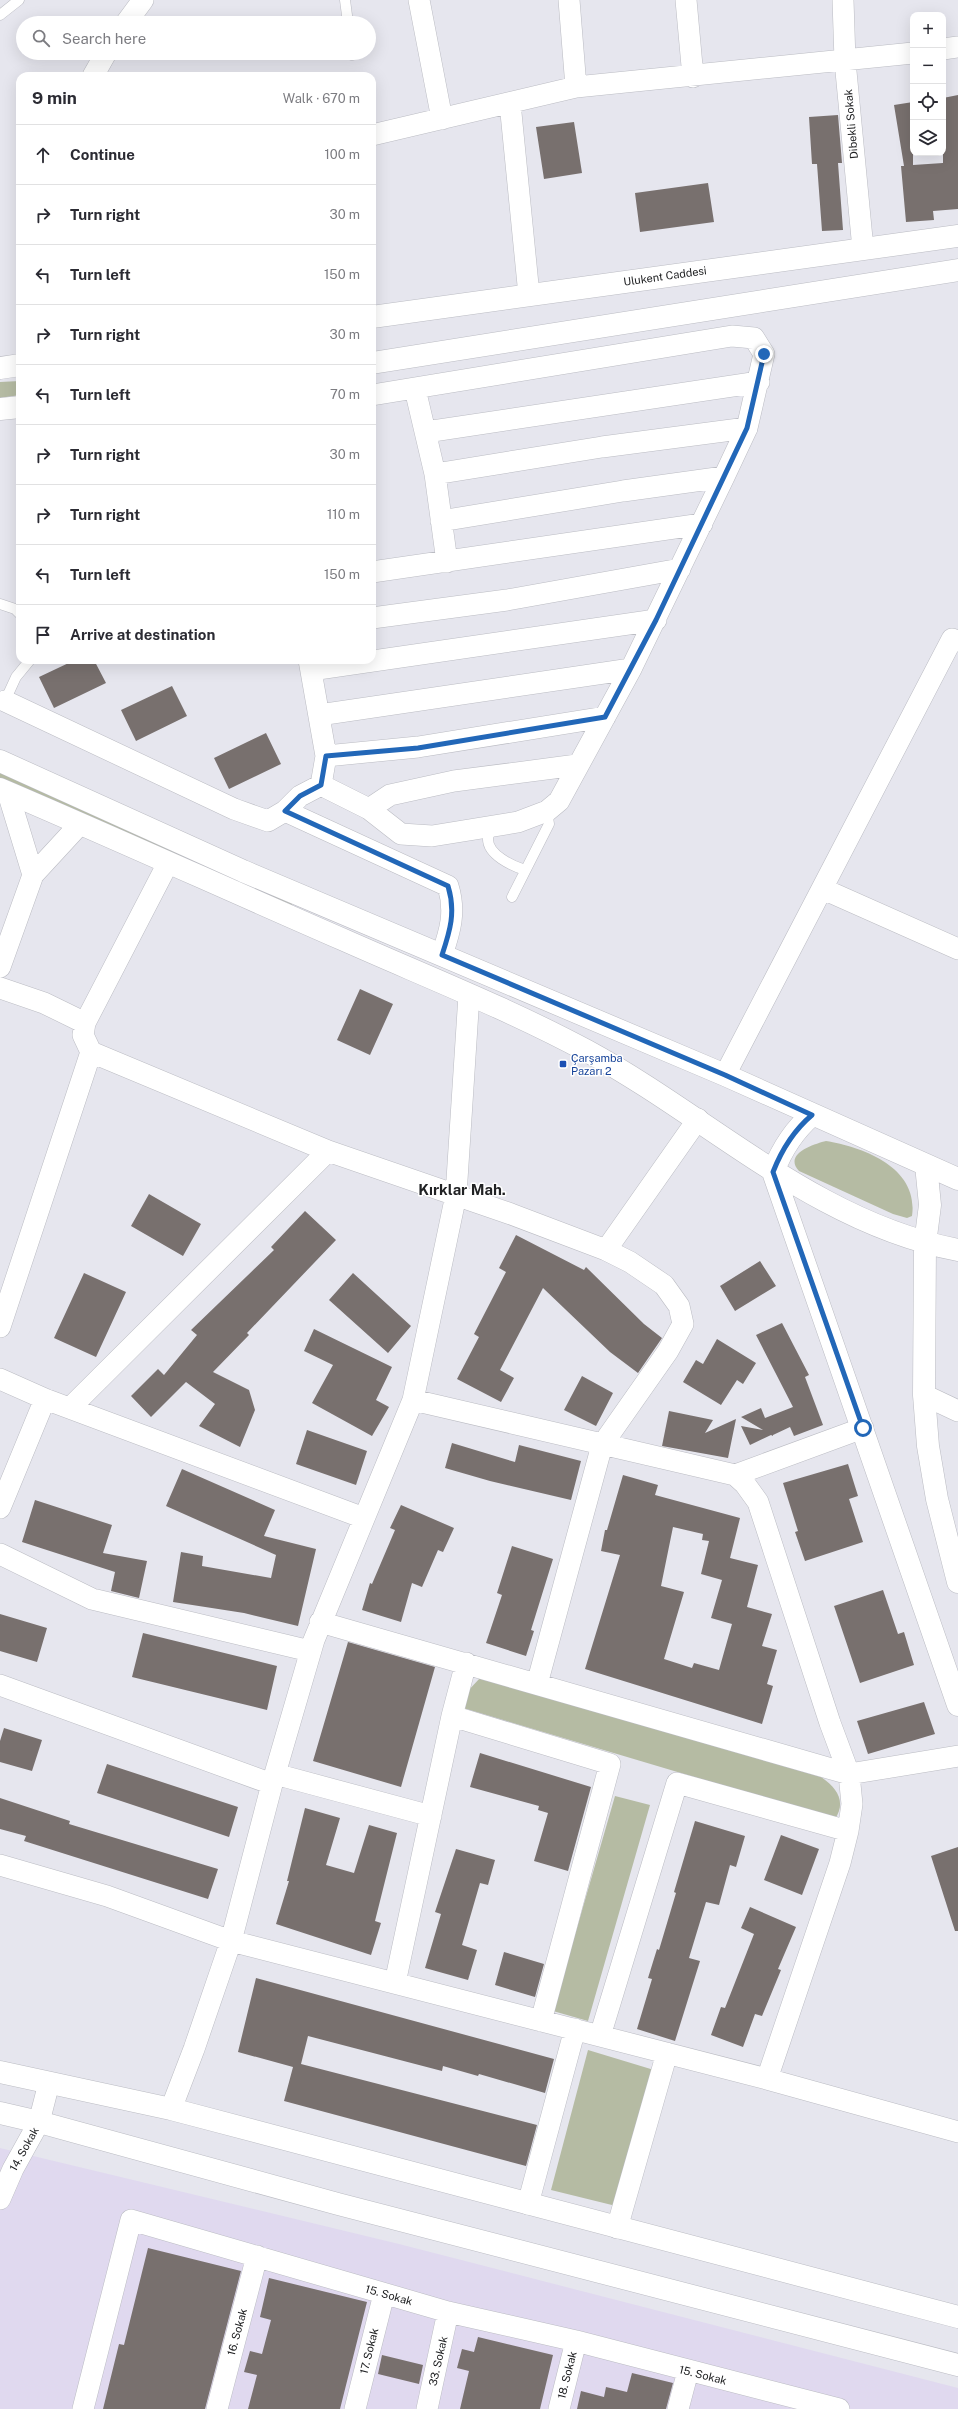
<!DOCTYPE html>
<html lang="en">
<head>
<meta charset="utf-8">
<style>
	body { margin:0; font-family:"Public Sans",sans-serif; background:#f7f7f7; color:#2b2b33 }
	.controls { position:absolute; right:12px; top:12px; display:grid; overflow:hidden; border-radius:8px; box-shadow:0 4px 16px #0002 }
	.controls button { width:36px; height:36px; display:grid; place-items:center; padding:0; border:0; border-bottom:1px solid #e1e1e2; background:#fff; color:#2b2b33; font:20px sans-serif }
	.stop { position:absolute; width:12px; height:12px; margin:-9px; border:3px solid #2267b8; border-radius:50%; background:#fff }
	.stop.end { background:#2267b8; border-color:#fff; box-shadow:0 1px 4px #0008 }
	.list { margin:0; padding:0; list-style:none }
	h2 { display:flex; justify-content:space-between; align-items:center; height:52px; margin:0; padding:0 16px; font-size:17px }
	h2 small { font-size:13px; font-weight:400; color:#7c7c81 }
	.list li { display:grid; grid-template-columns:26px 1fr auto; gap:12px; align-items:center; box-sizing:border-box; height:60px; padding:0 16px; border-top:1px solid #e1e1e2 }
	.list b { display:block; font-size:15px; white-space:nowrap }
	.list em { font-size:13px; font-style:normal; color:#7c7c81 }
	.icon { flex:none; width:22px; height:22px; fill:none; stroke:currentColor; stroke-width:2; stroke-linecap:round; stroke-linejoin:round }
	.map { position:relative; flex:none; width:958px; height:2409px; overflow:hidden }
	.search { position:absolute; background:#fff; box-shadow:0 4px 16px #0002; left:16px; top:16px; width:360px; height:44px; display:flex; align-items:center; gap:10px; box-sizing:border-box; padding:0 14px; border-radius:22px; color:#7c7c81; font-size:15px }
	.panel { position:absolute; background:#fff; box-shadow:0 4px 16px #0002; left:16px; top:72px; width:360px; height:592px; border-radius:12px }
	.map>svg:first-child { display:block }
	.industrial { fill:#e0d9ef }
	.green { fill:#b5bba3 }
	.building { fill:#78706e; fill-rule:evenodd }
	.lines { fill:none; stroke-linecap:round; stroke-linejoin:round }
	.lane-casing { stroke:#bbbcc3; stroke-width:11 }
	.street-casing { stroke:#bbbcc3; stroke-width:22 }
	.secondary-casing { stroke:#bbbcc3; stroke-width:23 }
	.lane { stroke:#fff; stroke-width:10 }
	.street { stroke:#fff; stroke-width:21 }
	.secondary { stroke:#fff; stroke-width:22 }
	.route { stroke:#2267b8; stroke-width:5 }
	.transit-dot { fill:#1a4fb4; stroke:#fff; stroke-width:1.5 }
	.labels { text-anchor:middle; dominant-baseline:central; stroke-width:3; stroke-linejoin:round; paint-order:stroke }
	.street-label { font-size:11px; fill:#212224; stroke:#fff }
	.transit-label { font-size:11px; fill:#164399; stroke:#fff; text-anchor:start }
	.district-label { font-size:15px; font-weight:bold; fill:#212224; stroke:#fff }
</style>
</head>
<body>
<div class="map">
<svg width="958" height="2409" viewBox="0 0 958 2409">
	<rect width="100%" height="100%" fill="#e6e6ee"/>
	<path class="industrial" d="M0,2148L399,2244L958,2388V2409H0Z"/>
	<path class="green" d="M20,381V395L0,398V382Z
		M0,766L293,898L292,905L0,780Z
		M826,1141C864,1147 919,1168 912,1216L907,1218L893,1214L799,1171C783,1154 814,1144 826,1141Z
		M480,1678L821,1777C836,1787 847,1801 835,1819L463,1708L466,1693Z
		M615,1796L650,1805L588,2021L553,2011Z
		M588,2050L654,2070L616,2206L551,2190Z"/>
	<path class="building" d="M958,95V209L933,211L934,220L906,222L901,166H904L894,105L913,102V165L943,163V98Z
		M838,115L842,163H838L843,230L822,231L817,164H812L809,117Z
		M574,122L582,173L544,179L536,127Z
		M708,183L714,222L640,232L635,193Z
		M75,660H94L106,683L54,708L39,677Z
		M172,686L187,716L136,741L121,710Z
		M266,733L281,764L229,789L214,758Z
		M360,989L393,1004L370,1055L337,1040Z
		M149,1194L201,1224L183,1256L131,1226Z
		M305,1211L336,1240L247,1333L249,1335L213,1372L249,1390L255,1410L240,1447L199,1426L215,1404L186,1382L151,1417L131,1396L158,1369L164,1375L197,1335L191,1330L274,1250L271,1247Z
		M516,1235L584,1270L586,1267L644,1324L662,1338L638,1373L610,1352L543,1288L500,1370L514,1378L501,1402L457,1379L479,1337L474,1334L506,1272L499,1268Z
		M760,1261L776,1286L735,1311L720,1286Z
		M84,1273L126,1292L96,1357L54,1338Z
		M353,1273L411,1326L388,1353L329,1300Z
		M782,1323L809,1375L805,1377L823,1425L794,1436L790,1427L773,1435V1436L771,1435L750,1445L741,1426L763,1430L741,1417L761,1408L765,1418L793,1407L756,1335Z
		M314,1329L392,1367L376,1400L389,1407L372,1436L312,1403L333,1365L304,1351Z
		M717,1339L756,1363L743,1384L737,1380L721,1405L683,1382L696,1360L703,1364Z
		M582,1376L613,1393L596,1426L564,1410Z
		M669,1411L713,1420L705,1433L736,1419L728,1458L662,1446Z
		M307,1430L367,1451L356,1485L296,1464Z
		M452,1443L515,1462L519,1445L581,1461L571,1500L490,1481L445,1468Z
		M848,1464L858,1496L849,1499L863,1542L805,1561L795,1532L798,1531L783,1483Z
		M182,1469L275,1510L264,1536L316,1549L298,1626L244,1613L173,1602L181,1552L203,1556L202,1566L271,1578L276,1555L166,1506Z
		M623,1475L658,1485L655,1495L740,1518L730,1558L758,1565L747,1607L772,1614L762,1646L777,1650L767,1684L773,1686L762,1724L585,1669L620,1555L601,1551L605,1530H607ZM673,1527L703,1534L702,1540L709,1541L701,1574L722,1580L711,1618L732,1624L719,1670L694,1663L692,1668L664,1659L684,1592L661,1586Z
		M35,1500L112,1525L103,1553L147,1561L139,1598L111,1591L115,1572L22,1542Z
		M401,1505L454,1528L443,1552L438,1550L422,1587L412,1583L401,1622L362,1610L370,1583L372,1584L395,1530L390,1528Z
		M512,1546L553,1559L531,1630L534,1631L526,1656L486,1643L502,1595L497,1593Z
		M883,1590L898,1634L904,1632L914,1665L860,1683L834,1606Z
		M0,1614L47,1628L37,1662L0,1651Z
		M143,1633L277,1666L267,1710L132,1677Z
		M348,1642L435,1667L401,1787L313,1761Z
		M924,1702L935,1734L868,1754L857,1721Z
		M4,1728L42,1740L32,1771L0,1762V1741Z
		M480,1753L591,1787L568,1871L534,1861L548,1813L538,1810L539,1806L470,1787Z
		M107,1764L238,1807L229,1837L97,1793Z
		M0,1798L70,1821L69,1824L218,1869L208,1899L24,1841L26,1836L0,1829Z
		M305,1808L340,1818L326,1865L354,1873L369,1825L397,1833L375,1921L381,1923L371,1955L276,1924L289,1881H287Z
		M695,1821L745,1836L736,1867L730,1865L719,1905L706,1902L689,1958L700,1961L675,2041L637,2029L652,1979L648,1978L657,1949L659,1950L676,1893L674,1892Z
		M781,1835L819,1849L802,1895L764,1880Z
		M958,1847V1931H955L931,1856Z
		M456,1849L495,1860L488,1885L480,1883L462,1945L477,1950L468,1980L425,1968L441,1914L435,1912Z
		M750,1907L796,1927L778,1969L781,1970L762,2016L755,2014L743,2047L711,2035L721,2007L725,2008L754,1934L741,1928Z
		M504,1952L544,1964L535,1997L495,1985Z
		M256,1978L554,2059L545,2093L479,2074L478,2076L443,2066L442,2071L308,2036L301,2064L537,2125L526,2166L284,2101L293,2067L238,2052Z
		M148,2248L241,2271L205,2409H103L119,2344L124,2345Z
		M269,2278L367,2302L340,2409H248L257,2375L244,2372L250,2351L262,2354L271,2320L260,2317Z
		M478,2337L553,2355L540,2409H460L469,2371L457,2368L462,2349L474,2352Z
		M382,2355L423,2365L419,2384L378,2374Z
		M632,2373L673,2383L666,2409H577L581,2391L604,2397L606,2387L627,2392Z"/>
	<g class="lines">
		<defs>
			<path id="lane" d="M345,0L348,23
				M0,15L19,0
				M352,53V55
				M0,604L15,609L20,614
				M5,701L16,677L30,660
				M492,826C491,830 489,834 488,838C487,855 513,866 525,870
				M512,897L549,824L547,811"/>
			<path id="street" d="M419,0L442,119
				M569,0L576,87
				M686,0L693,77
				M843,0L845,61L863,249
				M126,23L143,0
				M943,49L958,47
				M93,76L106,53
				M510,103L529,295
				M372,135L576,87L913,53
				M415,389L435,474L447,562
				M426,432L759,382
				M435,474L602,447L747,428
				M441,521L623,491L724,477
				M372,572L702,524
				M372,618L507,600L680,569
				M311,670L656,620
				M5,701L234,809L268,821L285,811L300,796L321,785L326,756L309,660
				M319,715L631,669
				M326,756L418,747L605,717
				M321,785L369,809L401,834L432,836L518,822L547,811L559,801L631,669L724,477L747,428L764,354L754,338L732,336L372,395
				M369,809L390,795L454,781L577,765
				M285,811L448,886C456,912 450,931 442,955
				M33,875L80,824
				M823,889L958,949
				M0,967L33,875L8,793
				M0,988L44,1003L85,1023L83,1035L91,1052L328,1151L511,1214L606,1250L630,1262L664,1285L679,1306L683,1324L668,1351L602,1445L537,1684
				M85,1023L168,863
				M725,1075L952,639L958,641
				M606,1250L698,1119
				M0,1327L91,1052
				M0,1379L45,1399L364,1518
				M924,1395L958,1411
				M413,1400L735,1475L745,1484L758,1502L830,1723L849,1774L852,1804L848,1831L840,1863L767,2079
				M70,1408L328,1151
				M735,1475L863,1428
				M0,1508L45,1399
				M0,1554L92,1599L310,1651
				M320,1622L849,1774L958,1756
				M0,1685L272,1784
				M452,1716L610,1764L541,2021
				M275,1774L431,1816
				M0,1865L107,1896L231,1941L767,2079L958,2132
				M395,1983L452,1716L466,1663
				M600,2036L677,1783L848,1831
				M171,2109L194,2049L231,1941L272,1784L314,1640L413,1400L456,1195L469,995
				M0,2199L13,2169L39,2122L49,2083
				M528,2204L575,2029
				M617,2228L667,2053
				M83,2409L131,2220L448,2312L576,2341L839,2409
				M217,2409L257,2256
				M355,2409L384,2294
				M427,2409L448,2312
				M559,2409L576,2341
				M678,2409L688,2371"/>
			<path id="secondary" d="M372,317L958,236
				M372,363L958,270
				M0,368L20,365
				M0,409L20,407
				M0,761L243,871L725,1075L958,1179
				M0,789C115,838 229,890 344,940C425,976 509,1009 587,1051C710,1118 816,1223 958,1250
				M812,1115C793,1131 782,1149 773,1172L958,1705
				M926,1165L930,1205L925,1244L924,1395L928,1446L937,1499L958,1582
				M0,2072L171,2109L958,2317
				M0,2113L39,2122L338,2204L958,2365"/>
		</defs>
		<use href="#lane" class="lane-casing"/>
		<use href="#street" class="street-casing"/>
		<use href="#secondary" class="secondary-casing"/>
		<use href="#lane" class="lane"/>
		<use href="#street" class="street"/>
		<use href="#secondary" class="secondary"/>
	</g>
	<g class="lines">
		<path class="route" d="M764,354L747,428L656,620L605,717L418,748L326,756L321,785L300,796L285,811L448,886C456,912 450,931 442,955L725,1075L812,1115C793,1131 782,1149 773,1172L863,1428"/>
	</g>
	<rect class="transit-dot" x="559" y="1060" width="8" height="8" rx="2"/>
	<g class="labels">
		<g class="street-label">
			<text transform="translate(851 124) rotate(-95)">Dibekli Sokak</text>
			<text transform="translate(665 276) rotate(-8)">Ulukent Caddesi</text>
			<text transform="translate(24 2149) rotate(-61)">14. Sokak</text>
			<text transform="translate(389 2295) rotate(16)">15. Sokak</text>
			<text transform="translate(237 2332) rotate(-75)">16. Sokak</text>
			<text transform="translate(369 2351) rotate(-76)">17. Sokak</text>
			<text transform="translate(438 2361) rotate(-77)">33. Sokak</text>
			<text transform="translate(567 2375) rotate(-76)">18. Sokak</text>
			<text transform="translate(703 2375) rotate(14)">15. Sokak</text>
		</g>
		<g class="transit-label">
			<text x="571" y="1058">Çarşamba<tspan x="571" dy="13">Pazarı 2</tspan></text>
		</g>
		<g class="district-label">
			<text x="462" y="1189">Kırklar Mah.</text>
		</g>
	</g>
</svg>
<div class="controls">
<button>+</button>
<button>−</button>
<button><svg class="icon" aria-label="locate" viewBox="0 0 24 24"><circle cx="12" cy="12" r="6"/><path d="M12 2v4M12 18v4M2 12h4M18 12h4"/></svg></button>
<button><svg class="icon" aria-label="layers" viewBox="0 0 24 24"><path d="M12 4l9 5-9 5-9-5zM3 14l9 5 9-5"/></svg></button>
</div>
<div class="stop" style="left:863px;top:1428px"></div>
<div class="stop end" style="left:764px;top:354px"></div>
<div class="search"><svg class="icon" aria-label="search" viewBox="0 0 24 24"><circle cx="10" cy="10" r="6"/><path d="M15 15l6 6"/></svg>Search here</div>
<section class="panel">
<h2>9 min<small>Walk · 670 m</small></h2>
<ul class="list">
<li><svg class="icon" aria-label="ahead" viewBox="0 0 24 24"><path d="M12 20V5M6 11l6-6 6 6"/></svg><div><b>Continue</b></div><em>100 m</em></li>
<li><svg class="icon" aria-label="right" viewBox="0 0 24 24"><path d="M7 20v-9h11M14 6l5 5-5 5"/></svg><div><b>Turn right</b></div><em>30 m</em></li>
<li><svg class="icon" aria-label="left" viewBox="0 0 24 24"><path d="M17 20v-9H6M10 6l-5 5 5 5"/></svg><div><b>Turn left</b></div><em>150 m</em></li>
<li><svg class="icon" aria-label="right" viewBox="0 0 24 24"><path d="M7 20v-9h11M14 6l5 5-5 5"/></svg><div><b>Turn right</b></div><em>30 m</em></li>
<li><svg class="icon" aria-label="left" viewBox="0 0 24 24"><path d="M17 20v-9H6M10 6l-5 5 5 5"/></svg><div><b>Turn left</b></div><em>70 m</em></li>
<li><svg class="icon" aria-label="right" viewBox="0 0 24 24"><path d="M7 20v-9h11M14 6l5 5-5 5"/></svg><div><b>Turn right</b></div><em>30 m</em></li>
<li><svg class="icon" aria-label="right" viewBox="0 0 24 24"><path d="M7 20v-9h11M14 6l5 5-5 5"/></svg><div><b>Turn right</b></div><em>110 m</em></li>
<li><svg class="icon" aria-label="left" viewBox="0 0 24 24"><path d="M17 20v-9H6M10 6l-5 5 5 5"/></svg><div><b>Turn left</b></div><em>150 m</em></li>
<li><svg class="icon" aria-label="arrive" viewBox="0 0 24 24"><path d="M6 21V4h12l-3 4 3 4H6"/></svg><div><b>Arrive at destination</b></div></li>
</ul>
</section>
</div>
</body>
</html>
